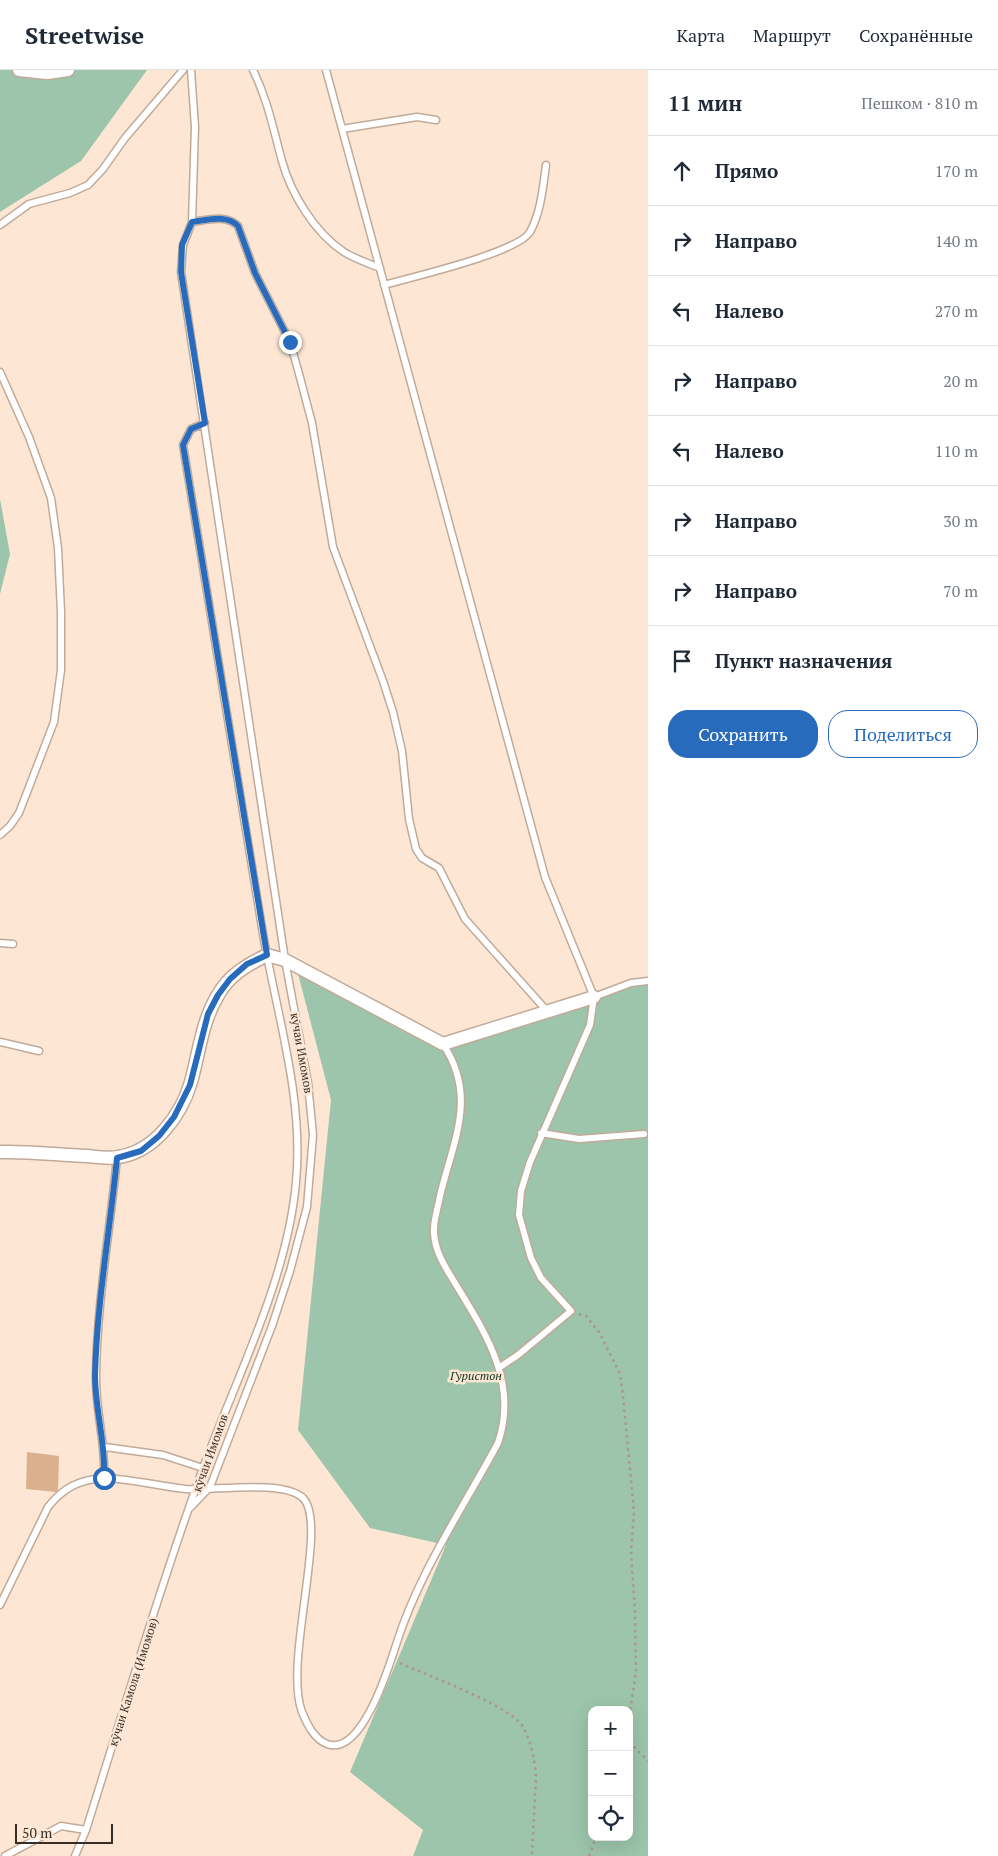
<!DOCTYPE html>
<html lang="ru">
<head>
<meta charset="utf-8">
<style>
	body { margin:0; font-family:"PT Serif",serif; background:#f6f6f7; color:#1f2937 }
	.controls { position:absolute; right:15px; bottom:15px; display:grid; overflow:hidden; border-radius:10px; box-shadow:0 5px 20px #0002 }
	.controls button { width:45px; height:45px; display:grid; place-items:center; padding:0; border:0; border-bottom:1px solid #e0e1e3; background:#fff; color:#1f2937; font:25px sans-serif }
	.scale { position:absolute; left:15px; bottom:12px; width:98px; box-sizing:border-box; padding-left:5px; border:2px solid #362d26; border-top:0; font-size:14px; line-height:18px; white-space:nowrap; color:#362d26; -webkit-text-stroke:4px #fde7d4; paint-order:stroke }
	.stop { position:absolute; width:15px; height:15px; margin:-11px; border:4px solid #286bbc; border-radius:50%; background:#fff }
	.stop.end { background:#286bbc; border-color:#fff; box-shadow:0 1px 5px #0008 }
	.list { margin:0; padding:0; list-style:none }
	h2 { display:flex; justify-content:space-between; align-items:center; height:65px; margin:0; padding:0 20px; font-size:21px }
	h2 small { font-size:16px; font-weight:400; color:#747a83 }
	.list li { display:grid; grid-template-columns:32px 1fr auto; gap:15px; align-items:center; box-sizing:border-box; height:70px; padding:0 20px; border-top:1px solid #e0e1e3 }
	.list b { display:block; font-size:19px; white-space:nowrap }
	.list em { font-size:16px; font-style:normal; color:#747a83 }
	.actions { display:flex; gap:10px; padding:15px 20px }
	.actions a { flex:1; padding:11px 0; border:1px solid #286bbc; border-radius:20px; text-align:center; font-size:18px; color:#286bbc }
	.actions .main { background:#286bbc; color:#fff }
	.icon { flex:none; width:28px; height:28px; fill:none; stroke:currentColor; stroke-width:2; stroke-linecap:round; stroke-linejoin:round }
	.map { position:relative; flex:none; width:648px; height:1786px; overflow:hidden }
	header { display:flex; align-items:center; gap:30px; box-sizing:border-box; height:70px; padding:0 25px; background:#fff; border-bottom:1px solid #e0e1e3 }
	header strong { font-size:24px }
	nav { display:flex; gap:28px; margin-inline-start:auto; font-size:18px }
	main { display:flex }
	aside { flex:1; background:#fff }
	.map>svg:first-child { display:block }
	.green { fill:#9cc5ab; fill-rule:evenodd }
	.building { fill:#dab08d }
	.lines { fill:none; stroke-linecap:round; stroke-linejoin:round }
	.service-casing { stroke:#c0aa99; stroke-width:9 }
	.minor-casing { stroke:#c0aa99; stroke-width:15 }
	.path { stroke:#a8988a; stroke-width:2.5; stroke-dasharray:2.5 4; stroke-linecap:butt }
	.service { stroke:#fff; stroke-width:6 }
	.minor { stroke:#fff; stroke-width:12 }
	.route { stroke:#286bbc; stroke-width:6 }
	.labels { text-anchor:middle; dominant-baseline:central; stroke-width:5; stroke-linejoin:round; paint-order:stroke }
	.street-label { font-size:12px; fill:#362d26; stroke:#fde7d4 }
	.park-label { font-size:12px; font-style:italic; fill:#08321e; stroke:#fde7d4 }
</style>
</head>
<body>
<header>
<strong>Streetwise</strong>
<nav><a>Карта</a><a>Маршрут</a><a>Сохранённые</a></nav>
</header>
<main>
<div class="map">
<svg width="648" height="1786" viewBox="0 0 648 1786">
	<rect width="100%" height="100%" fill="#fde7d4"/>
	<path class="green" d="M0,0H147L81,91L0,142Z
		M0,429L10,484L0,524Z
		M297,900L450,971L648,910V1786H413L423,1760L350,1702L446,1475L370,1458L298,1360L331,1030ZM592,1640H629V1767H592Z"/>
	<path class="building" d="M27,1382L59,1386L58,1420L56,1422L26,1419Z"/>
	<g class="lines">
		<defs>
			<path id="service" d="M191,0L195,57L192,152
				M253,0C268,31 273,58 282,91C291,124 315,163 344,182C355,189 368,193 380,198
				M326,0L545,807L594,927L631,913L648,911
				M342,59L417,47L436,50
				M0,155L29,134L70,123L88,115L103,99L125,68L183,0
				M384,215C412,207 517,183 530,162C541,142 543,117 546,95
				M0,302L29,367L51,428L58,478L61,542V600L54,652L19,743L10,756L0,765
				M0,873L13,874
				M0,972L39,981
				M541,1063L579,1069L644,1064
				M500,1297L518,1285L571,1241L541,1208L531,1188L519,1145L521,1121L530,1092L590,955L594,927
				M105,1377L163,1385L203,1398
				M104,1408C132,1409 158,1416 186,1419C212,1421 283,1409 303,1428C329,1454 283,1592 302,1642C307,1654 314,1669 327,1674C361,1687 388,1600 396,1575C419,1502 462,1440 498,1373C518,1315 488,1267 458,1218C448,1201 435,1184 434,1163C433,1151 438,1138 440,1126C453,1071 478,1027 443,974
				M190,1438L210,1417L272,1256L290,1201L307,1137L313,1065L308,1013L285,890L181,202L183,175L192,152C207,150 226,144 238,156L255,203L290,272L298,300L312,353L333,477L383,611L393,642L402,681L409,749L416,779L422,788L439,798L465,849L547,941
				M0,1535L48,1437C64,1417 79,1410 104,1408C106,1373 95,1340 96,1305C97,1232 110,1160 117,1088
				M5,1786L61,1756L86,1760
				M75,1786L86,1760C124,1639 160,1517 203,1398C236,1309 288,1207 296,1112C304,1028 277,946 263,864C236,701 209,538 183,375L191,359L205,353"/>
			<path id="minor" d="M19,0L47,3L68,0
				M0,1082C29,1081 58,1085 87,1086C97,1087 108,1089 118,1087C154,1082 181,1046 191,1012C199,983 202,951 218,925C229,905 247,895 267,885L285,890L443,974L594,927"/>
		</defs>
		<use href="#service" class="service-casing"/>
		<use href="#minor" class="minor-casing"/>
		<path class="path" d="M579,1244L586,1246L599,1262L620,1304L623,1326L634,1442L631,1482L635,1542L636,1602L629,1648
			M400,1593C426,1605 512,1636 523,1657C531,1671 535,1691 536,1706L532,1786
			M629,1672L648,1691
			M589,1786L596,1767"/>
		<use href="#service" class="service"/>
		<use href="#minor" class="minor"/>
	</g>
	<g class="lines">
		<path class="route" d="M104,1408C106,1373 95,1340 95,1305C97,1232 110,1160 117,1088L141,1081L159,1066L174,1047L190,1015L208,944L218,925L230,909L247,894L267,885L183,375L191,359L205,353L181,202L182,175L192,152C207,150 226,144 238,156L255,203L290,272"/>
	</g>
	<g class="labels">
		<g class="street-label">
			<text transform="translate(302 983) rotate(80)">кӯчаи Имомов</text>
			<text transform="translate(210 1383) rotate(-70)">кӯчаи Имомов</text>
			<text transform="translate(133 1612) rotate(-72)">кӯчаи Камола (Имомов)</text>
		</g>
		<g class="park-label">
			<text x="476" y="1305">Гуристон</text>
		</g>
	</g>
</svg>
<div class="controls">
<button>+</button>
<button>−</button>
<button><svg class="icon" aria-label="locate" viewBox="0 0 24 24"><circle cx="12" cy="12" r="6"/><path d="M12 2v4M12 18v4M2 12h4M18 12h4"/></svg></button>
</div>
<div class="scale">50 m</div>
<div class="stop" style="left:104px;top:1408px"></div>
<div class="stop end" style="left:290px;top:272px"></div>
</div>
<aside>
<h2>11 мин<small>Пешком · 810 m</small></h2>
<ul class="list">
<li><svg class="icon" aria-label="ahead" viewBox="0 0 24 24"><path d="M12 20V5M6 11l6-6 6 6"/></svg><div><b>Прямо</b></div><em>170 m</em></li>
<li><svg class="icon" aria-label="right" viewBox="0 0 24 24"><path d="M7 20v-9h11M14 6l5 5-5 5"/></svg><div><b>Направо</b></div><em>140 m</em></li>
<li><svg class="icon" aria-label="left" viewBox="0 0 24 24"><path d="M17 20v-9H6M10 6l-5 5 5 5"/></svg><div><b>Налево</b></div><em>270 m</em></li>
<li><svg class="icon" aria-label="right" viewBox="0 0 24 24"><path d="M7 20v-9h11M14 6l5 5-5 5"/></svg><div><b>Направо</b></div><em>20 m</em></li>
<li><svg class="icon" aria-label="left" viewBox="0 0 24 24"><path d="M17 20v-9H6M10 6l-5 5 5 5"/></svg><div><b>Налево</b></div><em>110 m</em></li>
<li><svg class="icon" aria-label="right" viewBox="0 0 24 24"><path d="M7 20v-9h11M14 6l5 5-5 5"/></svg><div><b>Направо</b></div><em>30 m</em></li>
<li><svg class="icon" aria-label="right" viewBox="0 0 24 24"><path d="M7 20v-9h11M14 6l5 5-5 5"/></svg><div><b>Направо</b></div><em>70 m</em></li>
<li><svg class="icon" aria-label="arrive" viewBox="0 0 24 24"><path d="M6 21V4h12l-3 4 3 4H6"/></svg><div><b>Пункт назначения</b></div></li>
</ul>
<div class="actions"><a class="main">Сохранить</a><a>Поделиться</a></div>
</aside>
</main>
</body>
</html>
